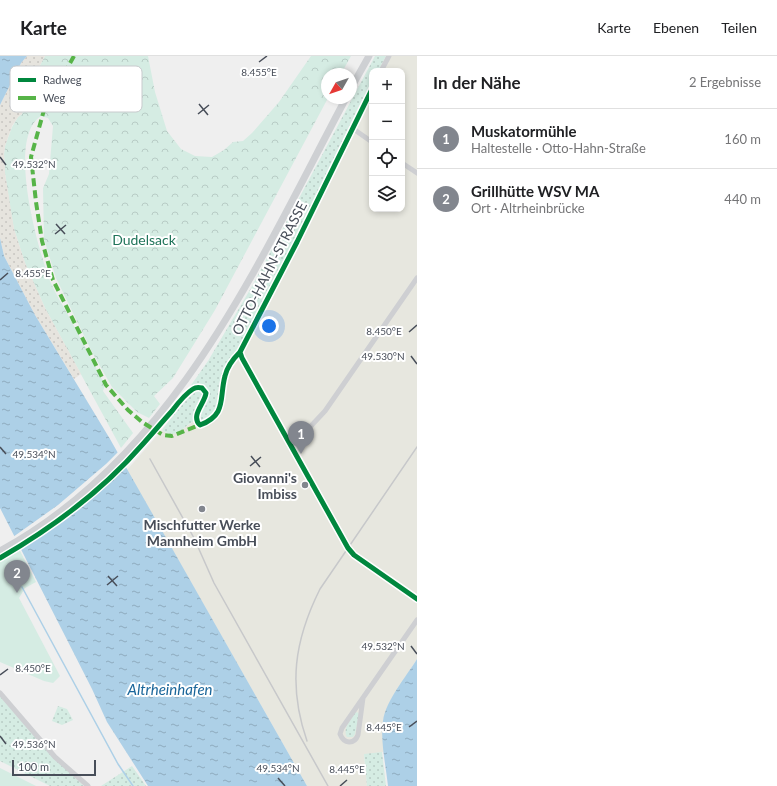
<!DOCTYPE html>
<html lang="de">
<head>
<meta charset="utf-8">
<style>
	body { margin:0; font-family:Lato,sans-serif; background:#f6f6f6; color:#202124 }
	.controls { position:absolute; right:12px; top:12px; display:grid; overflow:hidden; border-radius:8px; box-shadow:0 2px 6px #0003 }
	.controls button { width:36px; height:36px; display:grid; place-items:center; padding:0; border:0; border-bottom:1px solid #e0e0e0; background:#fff; color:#202124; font:20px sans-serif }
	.compass { position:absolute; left:321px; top:12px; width:36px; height:36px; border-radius:50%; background:#fff; box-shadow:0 2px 6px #0003; rotate:230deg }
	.scale { position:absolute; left:12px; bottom:10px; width:84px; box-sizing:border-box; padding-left:4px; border:2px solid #484e59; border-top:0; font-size:11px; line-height:14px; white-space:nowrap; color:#484e59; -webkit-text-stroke:3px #fff; paint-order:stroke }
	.you { position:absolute; left:269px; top:270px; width:14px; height:14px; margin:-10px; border:3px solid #fff; border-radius:50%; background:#1a73e8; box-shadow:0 0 0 6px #1a73e833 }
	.badge { display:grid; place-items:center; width:26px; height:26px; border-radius:50%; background:#82868e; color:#fff; font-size:13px; font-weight:700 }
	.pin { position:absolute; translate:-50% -33px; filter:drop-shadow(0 1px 2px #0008) }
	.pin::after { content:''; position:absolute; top:21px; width:14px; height:12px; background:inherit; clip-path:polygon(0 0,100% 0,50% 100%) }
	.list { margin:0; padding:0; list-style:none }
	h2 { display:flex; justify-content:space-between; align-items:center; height:52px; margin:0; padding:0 16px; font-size:17px }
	h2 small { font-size:13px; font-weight:400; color:#757577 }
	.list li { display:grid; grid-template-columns:26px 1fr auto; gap:12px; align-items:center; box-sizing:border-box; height:60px; padding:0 16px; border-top:1px solid #e0e0e0 }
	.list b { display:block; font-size:15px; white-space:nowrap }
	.list p { margin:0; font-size:13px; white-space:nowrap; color:#757577 }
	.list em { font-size:13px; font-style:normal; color:#757577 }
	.icon { flex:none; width:22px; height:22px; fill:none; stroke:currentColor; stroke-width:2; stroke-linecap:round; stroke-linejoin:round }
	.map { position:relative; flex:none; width:417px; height:730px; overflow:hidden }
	header { display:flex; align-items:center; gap:24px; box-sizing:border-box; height:56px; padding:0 20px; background:#fff; border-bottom:1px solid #e0e0e0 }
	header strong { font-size:19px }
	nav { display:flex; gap:22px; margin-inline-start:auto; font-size:14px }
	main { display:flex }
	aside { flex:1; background:#fff }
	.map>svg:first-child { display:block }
	.commercial { fill:#e7e7df }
	.green { fill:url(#green-dots) }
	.forest { fill:url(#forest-crowns) }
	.sand { fill:url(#sand-dots) }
	.pitch { fill:#d5ece3 }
	.water { fill:url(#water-ripples) }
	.pier { fill:#efefef }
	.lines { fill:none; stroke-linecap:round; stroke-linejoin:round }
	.stream { stroke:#add0e7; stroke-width:1.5 }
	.minor { stroke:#cecfd2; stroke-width:5 }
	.secondary { stroke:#ced0d3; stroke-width:7 }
	.rail { stroke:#c7c8ca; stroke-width:1.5 }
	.quiet { stroke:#57b448; stroke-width:4; stroke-dasharray:8 4; stroke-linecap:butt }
	.cycleway-casing { stroke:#fff; stroke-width:8 }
	.cycleway { stroke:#00873e; stroke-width:5 }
	.ticks { fill:none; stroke:#484e59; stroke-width:1.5 }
	.poi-dot { fill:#82868e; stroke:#fff; stroke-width:1.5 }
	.labels { text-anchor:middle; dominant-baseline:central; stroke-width:4; stroke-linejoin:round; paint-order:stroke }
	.park-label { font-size:14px; fill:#20745a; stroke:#fff }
	.street-label { font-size:14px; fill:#484e59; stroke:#fff }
	.poi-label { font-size:14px; font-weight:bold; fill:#484e59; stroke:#fff; text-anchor:end }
	.water-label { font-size:15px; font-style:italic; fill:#1a669a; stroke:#fff }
	.key { fill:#fff; stroke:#c8cacd; stroke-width:1 }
	.key-label { font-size:11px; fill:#484e59 }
	.ticks-label { font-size:10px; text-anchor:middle; fill:#484e59; stroke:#fff; stroke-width:4; stroke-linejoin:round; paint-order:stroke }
</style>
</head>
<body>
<header>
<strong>Karte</strong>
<nav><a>Karte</a><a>Ebenen</a><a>Teilen</a></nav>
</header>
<main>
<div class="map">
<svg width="417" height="730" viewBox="0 0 417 730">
	<defs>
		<pattern id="green-dots" width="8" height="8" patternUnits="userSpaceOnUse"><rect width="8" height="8" fill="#d5ece3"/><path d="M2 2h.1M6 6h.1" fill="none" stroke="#b8ccc5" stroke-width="1.8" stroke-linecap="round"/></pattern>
		<pattern id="forest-crowns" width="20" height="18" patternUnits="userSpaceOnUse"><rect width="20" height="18" fill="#d5ece3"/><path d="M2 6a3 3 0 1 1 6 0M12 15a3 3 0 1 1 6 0" fill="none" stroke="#b8ccc5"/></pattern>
		<pattern id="sand-dots" width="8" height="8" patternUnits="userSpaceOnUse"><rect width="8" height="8" fill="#e6e4de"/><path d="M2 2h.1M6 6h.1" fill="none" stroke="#c7c5c1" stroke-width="1.8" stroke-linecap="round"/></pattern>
		<pattern id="water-ripples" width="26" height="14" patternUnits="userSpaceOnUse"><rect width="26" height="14" fill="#add0e7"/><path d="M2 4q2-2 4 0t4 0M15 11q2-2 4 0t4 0" fill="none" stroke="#8fabbe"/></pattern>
	</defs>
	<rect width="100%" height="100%" fill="#efefef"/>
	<path class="commercial" d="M386,0H417V603L390,645L383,665L384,696L364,699L367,730H307L127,414L162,374L169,379L183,373L194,365H202L218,336L223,318L249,272L299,176L358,52L372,26V153H402V15H378Z"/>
	<path class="green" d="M375,0H386L378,15H372V26L358,52L299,176L249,272L223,318L220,326L216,351L214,357L208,364C203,365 197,364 192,366C181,373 175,384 162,374L181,349L182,342L208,305L251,232Z
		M0,640L55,703L84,730H50L0,705Z
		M58,650L67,653L73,664L62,669L52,665Z
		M357,656L359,658L355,678L353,681H347C342,673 351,664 355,657Z
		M382,696L386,730H367L364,698Z
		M132,710L146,730H101Z"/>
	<path class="forest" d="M45,0H148L155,36L167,75L181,93L195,100L212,101L224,94L233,86L243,85L252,77L279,46L311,0H351L341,18H327L328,42L215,254L173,322L154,340L160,348L149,362L137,356L112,331L92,296L56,222L44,183L43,132L49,118L53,70L48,62L41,60C6,82 38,193 50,225C55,237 62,248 68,259C81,283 93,306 105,329L103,335L133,377L121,392L45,252L25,207L14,173L11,157L5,117L4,98L5,90L12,71L18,61L22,58L31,26Z"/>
	<path class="sand" d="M27,0H45L31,26L22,58L18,61L12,70L5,90L4,98L5,117L14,173L25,207L45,252L81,318L74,323L35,259L4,200L0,182V49L21,7Z"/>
	<path class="pitch" d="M19,493L36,526L25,532L19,542L60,620L53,627L44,625L0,606V505Z
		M0,712L36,730H0Z"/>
	<path class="water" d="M0,0H27L21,7L0,49Z
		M0,182L4,200L35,259L110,383L307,730H148L107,666L92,633L0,452Z
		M417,603V730H388C386,711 380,684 383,665C386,644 406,621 417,603Z"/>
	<path class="pier" d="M119,395L127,408L118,417L68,460L19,494L13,481L58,449L106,408Z"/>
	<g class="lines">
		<path class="stream" d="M22,531L118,708L133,730"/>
		<path class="minor" d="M381,15L389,0
			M372,33L297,186L240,296L242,302L348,492L354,499L417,543
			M352,72L372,86
			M402,107L417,117
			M288,386L310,371L325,355L417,222
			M0,637L55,701L88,730
			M363,642L358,679C354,689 344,688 340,678L342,672L417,564"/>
		<path class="secondary" d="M351,32L369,0
			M0,495C175,400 257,209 346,42"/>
		<path class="rail" d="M150,403L194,482L214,527L328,730
			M307,685C288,630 294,585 320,533L417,391"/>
		<path class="quiet" d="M74,0L44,54L31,101L36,146L42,185L53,224L106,329L128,354L142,366L163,379L172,380L202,368"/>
		<defs>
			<path id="cycleway" d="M240,296L242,302L348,492L354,499L417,543
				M0,502C52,472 102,435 142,389C152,378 162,366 172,355C178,347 185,338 193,333C196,331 198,331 202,332L206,337C205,347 190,360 200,369C227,359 219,342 225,320C227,311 234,302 240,296L297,186L372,33"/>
		</defs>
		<use href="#cycleway" class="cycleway-casing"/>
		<use href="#cycleway" class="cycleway"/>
	</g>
	<path class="ticks" d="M259,6L267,0M199,48L208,59M198,58L209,49M0,101L6,109M56,168L65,178M55,178L66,169M0,224L8,217M409,276L417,269M411,300L417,308M0,391L6,398M251,400L260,411M250,410L261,401M108,520L117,530M107,529L118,520M411,590L417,598M0,619L8,613M409,671L417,665M0,680L6,688M278,722L285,730M340,730L347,724"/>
	<g class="poi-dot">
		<circle cx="305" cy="429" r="4"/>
		<circle cx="202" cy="453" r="4"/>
	</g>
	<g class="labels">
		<g class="park-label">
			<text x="144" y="183">Dudelsack</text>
		</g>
		<g class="street-label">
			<text transform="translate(269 212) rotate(-63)">OTTO-HAHN-STRASSE</text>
		</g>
		<g class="poi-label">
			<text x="297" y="421">Giovanni's<tspan x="297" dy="16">Imbiss</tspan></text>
			<text x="202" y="468" text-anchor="middle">Mischfutter Werke<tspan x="202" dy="16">Mannheim GmbH</tspan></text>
		</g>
		<g class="water-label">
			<text x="170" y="633">Altrheinhafen</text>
		</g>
	</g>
	<rect x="10" y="10" width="132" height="46" rx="6" class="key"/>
	<rect x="18" y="22" width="18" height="4" fill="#00873e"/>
	<rect x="18" y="40" width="18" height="4" fill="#57b448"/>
	<g class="key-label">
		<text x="43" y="28">Radweg</text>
		<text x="43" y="46">Weg</text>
	</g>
	<g class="ticks-label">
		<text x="259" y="20">8.455°E</text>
		<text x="34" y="112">49.532°N</text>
		<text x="33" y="221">8.455°E</text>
		<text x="384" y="279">8.450°E</text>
		<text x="383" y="304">49.530°N</text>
		<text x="34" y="402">49.534°N</text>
		<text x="383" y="594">49.532°N</text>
		<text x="33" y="616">8.450°E</text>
		<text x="384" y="675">8.445°E</text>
		<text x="34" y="692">49.536°N</text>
		<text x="278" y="716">49.534°N</text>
		<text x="347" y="717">8.445°E</text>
	</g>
</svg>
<div class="controls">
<button>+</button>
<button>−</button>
<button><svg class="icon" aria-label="locate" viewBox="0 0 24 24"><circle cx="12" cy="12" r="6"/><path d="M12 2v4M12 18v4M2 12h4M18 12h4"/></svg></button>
<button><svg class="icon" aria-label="layers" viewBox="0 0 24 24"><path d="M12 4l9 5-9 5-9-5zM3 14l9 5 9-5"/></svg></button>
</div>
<svg class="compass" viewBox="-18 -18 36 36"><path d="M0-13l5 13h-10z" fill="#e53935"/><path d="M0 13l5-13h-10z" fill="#757577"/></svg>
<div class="scale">100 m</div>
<div class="you"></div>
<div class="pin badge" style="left:301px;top:398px">1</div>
<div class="pin badge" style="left:17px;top:537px">2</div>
</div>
<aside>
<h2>In der Nähe<small>2 Ergebnisse</small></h2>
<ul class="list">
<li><span class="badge">1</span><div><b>Muskatormühle</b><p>Haltestelle · Otto-Hahn-Straße</p></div><em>160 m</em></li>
<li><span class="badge">2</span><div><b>Grillhütte WSV MA</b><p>Ort · Altrheinbrücke</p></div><em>440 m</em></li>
</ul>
</aside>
</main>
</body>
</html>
